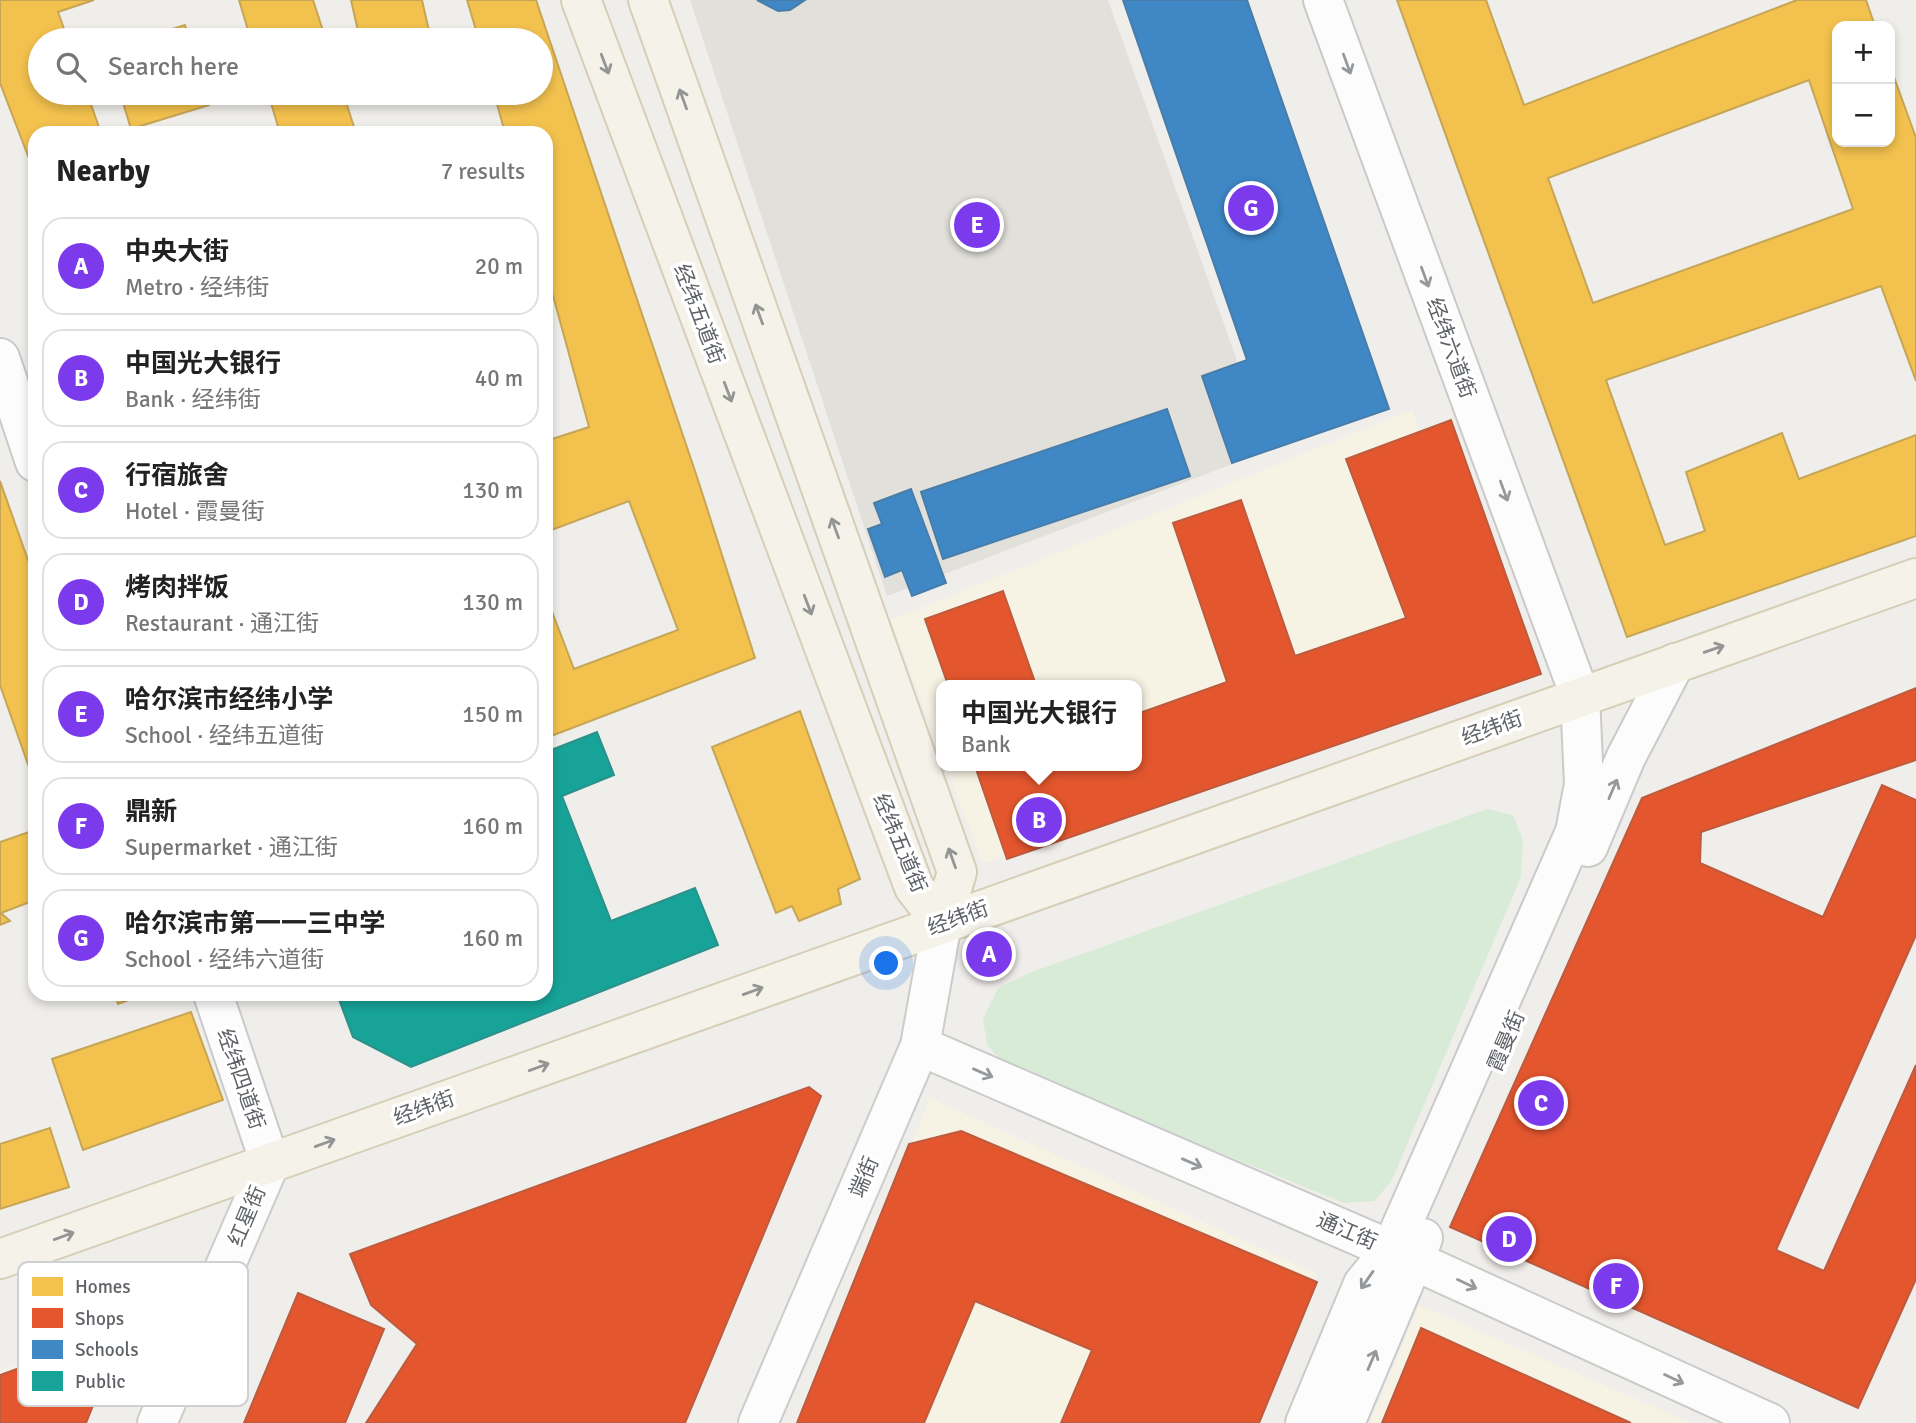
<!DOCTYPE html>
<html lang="en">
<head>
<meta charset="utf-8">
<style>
	body { margin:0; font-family:Signika,"Noto Sans SC",sans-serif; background:#f2f2f2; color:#222 }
	.controls { position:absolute; right:21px; top:21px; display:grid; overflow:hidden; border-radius:14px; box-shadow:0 4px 10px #0003 }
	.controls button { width:63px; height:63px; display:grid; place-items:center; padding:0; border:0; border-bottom:2px solid #e0e0e0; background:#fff; color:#222; font:35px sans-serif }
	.you { position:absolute; left:887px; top:964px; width:24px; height:24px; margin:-18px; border:5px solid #fff; border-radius:50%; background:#1a73e8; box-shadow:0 0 0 10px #1a73e833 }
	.badge { display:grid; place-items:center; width:46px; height:46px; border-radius:50%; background:#7c3aed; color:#fff; font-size:23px; font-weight:700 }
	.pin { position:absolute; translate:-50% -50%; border:4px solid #fff; box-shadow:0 2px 7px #0006 }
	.popup { position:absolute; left:936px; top:680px; width:206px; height:91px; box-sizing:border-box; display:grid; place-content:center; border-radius:14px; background:#fff; filter:drop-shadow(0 2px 5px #0005); font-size:23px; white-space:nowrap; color:#767676 }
	.popup b { font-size:26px; color:#222 }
	.popup::after { content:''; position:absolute; left:50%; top:100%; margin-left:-14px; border:14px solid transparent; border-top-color:#fff }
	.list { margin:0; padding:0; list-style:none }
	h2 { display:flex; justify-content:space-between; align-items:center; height:91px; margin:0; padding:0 28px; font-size:30px }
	h2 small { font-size:23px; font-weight:400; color:#767676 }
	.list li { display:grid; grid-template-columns:46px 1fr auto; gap:21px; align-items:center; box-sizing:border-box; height:98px; margin:0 14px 14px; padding:0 14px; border:2px solid #e0e0e0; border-radius:21px }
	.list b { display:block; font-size:26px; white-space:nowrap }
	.list p { margin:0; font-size:23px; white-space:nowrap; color:#767676 }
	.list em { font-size:23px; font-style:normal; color:#767676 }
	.icon { flex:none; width:38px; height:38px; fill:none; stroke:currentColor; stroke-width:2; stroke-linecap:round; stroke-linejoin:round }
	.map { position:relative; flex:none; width:1916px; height:1423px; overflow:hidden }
	.search { position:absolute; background:#fff; box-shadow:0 4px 10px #0003; left:28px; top:28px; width:525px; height:77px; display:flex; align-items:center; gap:18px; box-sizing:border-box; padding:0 24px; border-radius:38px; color:#767676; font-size:26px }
	.panel { position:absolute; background:#fff; box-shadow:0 4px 10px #0003; left:28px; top:126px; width:525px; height:875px; border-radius:21px }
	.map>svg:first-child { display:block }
	.commercial { fill:#f7f3e4 }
	.education { fill:#e2e0da }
	.green { fill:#d8ebd6 }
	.homes { fill:#f2c14e; stroke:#c6a556; stroke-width:2; fill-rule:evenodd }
	.shops { fill:#e4572e; stroke:#bc5b3f; stroke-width:2 }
	.schools { fill:#3f88c5; stroke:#497da9; stroke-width:2 }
	.public { fill:#17a398; stroke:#2d908a; stroke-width:2 }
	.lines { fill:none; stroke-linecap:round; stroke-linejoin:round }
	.street-casing { stroke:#cbcccc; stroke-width:42 }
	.secondary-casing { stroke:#cacacb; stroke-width:42 }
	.primary-casing { stroke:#d7ceb8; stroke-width:42 }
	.street { stroke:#fdfcfc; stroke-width:38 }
	.secondary { stroke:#fdfcfc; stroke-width:38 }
	.primary { stroke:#f4f2e9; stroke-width:38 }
	.oneway { stroke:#939595 }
	.oneway2 { stroke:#96999c }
	.labels { text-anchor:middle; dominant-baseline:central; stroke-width:7; stroke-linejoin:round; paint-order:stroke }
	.street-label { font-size:21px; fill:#5f6368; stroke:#fff }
	.key { fill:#fff; stroke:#cfd0d2; stroke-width:2 }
	.key-label { font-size:19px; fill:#5f6368 }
</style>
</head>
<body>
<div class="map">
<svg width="1916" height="1423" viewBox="0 0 1916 1423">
	<rect width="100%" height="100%" fill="#efeeea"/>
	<path class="commercial" d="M1412,410L1507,674L983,864L946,766H1137V685H941V752L891,620Z
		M930,1098L1317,1274L1256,1423H802Z
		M1419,1305L1691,1423H1370Z
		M122,1320L77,1423H0V1372Z"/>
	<path class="education" d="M690,0H1108L1269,450L887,596Z"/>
	<path class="green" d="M1487,809L1513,815L1523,840L1521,877L1391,1182L1374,1201L1344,1203L1005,1065L987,1044L983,1019L998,988L1032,972Z"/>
	<path class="homes" d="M0,0H94L58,12L68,40H40V93H87L101,133H35V174L0,83Z
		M239,0H313L326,40H251Z
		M351,0H422L431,40H360Z
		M467,0H536L697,477L755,658L546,738V596L574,669L678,630L629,501L546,532V441L589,427L546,270V133H505L494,93H541V40H479Z
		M1397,0H1486L1524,105L1797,0H1866L1875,26H1837V142H1890V66L1916,138V381L1881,286L1606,380L1665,545L1705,531L1686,472L1782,433L1799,479L1916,435V536L1627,637ZM1809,80L1853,209L1593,303L1548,178Z
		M185,25L190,40H137Z
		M120,93H206L209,105L131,129Z
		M268,93H343L356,133H280Z
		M0,481L35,580V768L30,770L0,685Z
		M800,711L860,879L838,889L841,904L799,921L792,906L776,913L712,747Z
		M35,830V900L1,913L10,921L0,925V842Z
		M115,994H145L118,1004Z
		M191,1012L223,1100L83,1150L52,1059Z
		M50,1128L69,1187L0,1209V1144Z"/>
	<path class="shops" d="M1451,420L1541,674L1007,859L975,766H1137V714L1227,682L1173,523L1241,500L1295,656L1406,618L1346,459Z
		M1003,591L1036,685H948L925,619Z
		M1916,688V760L1701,832L1700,863L1823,917L1882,785L1916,800V935L1776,1250L1824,1271L1916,1065V1279L1858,1408L1450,1227L1642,798Z
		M809,1087L821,1096L685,1423H366L417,1344L371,1305L350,1254Z
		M961,1131L1317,1282L1259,1423H1061L1092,1350L975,1301L924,1423H797L909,1144Z
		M298,1293L384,1329L345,1423H244Z
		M1421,1328L1631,1423H1382Z
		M58,1354L98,1393L86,1423H0V1375Z"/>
	<path class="schools" d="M757,0H805L790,10L778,11Z
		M1123,0H1247L1389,409L1232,463L1202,376L1247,360Z
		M1167,409L1190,476L943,559L921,492Z
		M911,489L946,583L912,596L902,570L885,577L868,529L882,524L874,503Z"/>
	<path class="public" d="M597,732L614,775L562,796L611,921L695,888L718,945L411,1067L353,1037L337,994H546V752Z"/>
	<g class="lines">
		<defs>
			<path id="street" d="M157,1423L270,1163
				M758,1423L920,1046L942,923"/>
			<path id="secondary" d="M0,358L35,462
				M1588,847L1626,757L1675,663
				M213,994L270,1163
				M920,1046L1391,1250L1770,1423
				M1305,1423L1363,1284L1391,1250L1575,832L1584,784L1580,696L1323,0
				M1345,1423L1423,1238"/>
			<path id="primary" d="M581,0L914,887L942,923
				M648,0L957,872L942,923
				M0,1259L1916,578"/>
		</defs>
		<use href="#street" class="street-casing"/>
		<use href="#secondary" class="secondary-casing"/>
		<use href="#primary" class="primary-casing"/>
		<use href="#street" class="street"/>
		<use href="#secondary" class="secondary"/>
		<use href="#primary" class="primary"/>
	</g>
	<defs><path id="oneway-shaft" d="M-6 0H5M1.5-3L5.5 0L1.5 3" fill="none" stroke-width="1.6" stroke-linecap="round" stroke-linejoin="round" transform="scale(1.75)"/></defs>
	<g class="oneway">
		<use href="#oneway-shaft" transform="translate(605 64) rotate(69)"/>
		<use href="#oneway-shaft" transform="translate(683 99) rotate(-110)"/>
		<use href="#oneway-shaft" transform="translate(759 314) rotate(-110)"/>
		<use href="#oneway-shaft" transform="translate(728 392) rotate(69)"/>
		<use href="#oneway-shaft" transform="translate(835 528) rotate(-110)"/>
		<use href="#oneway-shaft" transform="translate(808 605) rotate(69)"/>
		<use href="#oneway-shaft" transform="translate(1714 649) rotate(-19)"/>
		<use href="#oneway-shaft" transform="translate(952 858) rotate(-110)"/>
		<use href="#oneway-shaft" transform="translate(753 991) rotate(-20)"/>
		<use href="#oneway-shaft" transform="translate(539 1067) rotate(-20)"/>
		<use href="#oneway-shaft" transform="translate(325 1143) rotate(-20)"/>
		<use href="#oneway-shaft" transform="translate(64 1236) rotate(-20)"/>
	</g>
	<g class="oneway2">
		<use href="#oneway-shaft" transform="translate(1347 64) rotate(70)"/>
		<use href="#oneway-shaft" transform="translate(1425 277) rotate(70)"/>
		<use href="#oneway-shaft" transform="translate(1504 491) rotate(70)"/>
		<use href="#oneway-shaft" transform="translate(1613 789) rotate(-67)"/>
		<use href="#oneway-shaft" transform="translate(983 1073) rotate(23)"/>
		<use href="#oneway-shaft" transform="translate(1192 1163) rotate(23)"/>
		<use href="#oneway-shaft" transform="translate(1367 1280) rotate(125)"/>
		<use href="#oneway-shaft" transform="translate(1467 1284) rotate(25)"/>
		<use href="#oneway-shaft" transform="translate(1372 1360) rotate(-67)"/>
		<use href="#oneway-shaft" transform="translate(1674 1379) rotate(25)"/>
	</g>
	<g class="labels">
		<g class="street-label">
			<text transform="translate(699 314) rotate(69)">经纬五道街</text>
			<text transform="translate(1451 348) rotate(70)">经纬六道街</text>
			<text transform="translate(1492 728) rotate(-20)">经纬街</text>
			<text transform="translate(900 843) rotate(67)">经纬五道街</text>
			<text transform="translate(958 918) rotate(-20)">经纬街</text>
			<text transform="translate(1506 1041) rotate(-67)">霞曼街</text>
			<text transform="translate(241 1079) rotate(71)">经纬四道街</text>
			<text transform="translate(424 1108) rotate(-20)">经纬街</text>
			<text transform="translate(864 1177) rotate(-67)">端街</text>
			<text transform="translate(247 1216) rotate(-67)">红星街</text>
			<text transform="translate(1347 1231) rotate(23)">通江街</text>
		</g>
	</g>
	<rect x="18" y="1262" width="230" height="144" rx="10" class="key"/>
	<rect x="32" y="1277" width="31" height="19" fill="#f2c14e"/>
	<rect x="32" y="1308" width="31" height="20" fill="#e4572e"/>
	<rect x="32" y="1340" width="31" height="19" fill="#3f88c5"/>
	<rect x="32" y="1371" width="31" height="20" fill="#17a398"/>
	<g class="key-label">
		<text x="75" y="1293">Homes</text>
		<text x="75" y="1325">Shops</text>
		<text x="75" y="1356">Schools</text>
		<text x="75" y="1388">Public</text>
	</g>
</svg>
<div class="controls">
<button>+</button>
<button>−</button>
</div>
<div class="you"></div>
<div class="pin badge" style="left:989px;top:954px">A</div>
<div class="pin badge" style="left:1039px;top:820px">B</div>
<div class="popup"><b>中国光大银行</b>Bank</div>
<div class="pin badge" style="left:1541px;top:1103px">C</div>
<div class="pin badge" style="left:1509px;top:1239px">D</div>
<div class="pin badge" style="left:977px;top:225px">E</div>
<div class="pin badge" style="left:1616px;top:1286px">F</div>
<div class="pin badge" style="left:1251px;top:208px">G</div>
<div class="search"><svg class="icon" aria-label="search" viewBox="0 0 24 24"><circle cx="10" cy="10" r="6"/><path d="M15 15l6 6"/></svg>Search here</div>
<section class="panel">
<h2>Nearby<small>7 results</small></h2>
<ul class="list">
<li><span class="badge">A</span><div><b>中央大街</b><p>Metro · 经纬街</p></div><em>20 m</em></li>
<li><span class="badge">B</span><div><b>中国光大银行</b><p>Bank · 经纬街</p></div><em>40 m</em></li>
<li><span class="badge">C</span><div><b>行宿旅舍</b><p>Hotel · 霞曼街</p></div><em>130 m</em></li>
<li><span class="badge">D</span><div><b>烤肉拌饭</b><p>Restaurant · 通江街</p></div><em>130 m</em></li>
<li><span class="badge">E</span><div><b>哈尔滨市经纬小学</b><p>School · 经纬五道街</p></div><em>150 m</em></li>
<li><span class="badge">F</span><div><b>鼎新</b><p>Supermarket · 通江街</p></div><em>160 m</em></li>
<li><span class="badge">G</span><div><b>哈尔滨市第一一三中学</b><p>School · 经纬六道街</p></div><em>160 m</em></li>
</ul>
</section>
</div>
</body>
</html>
